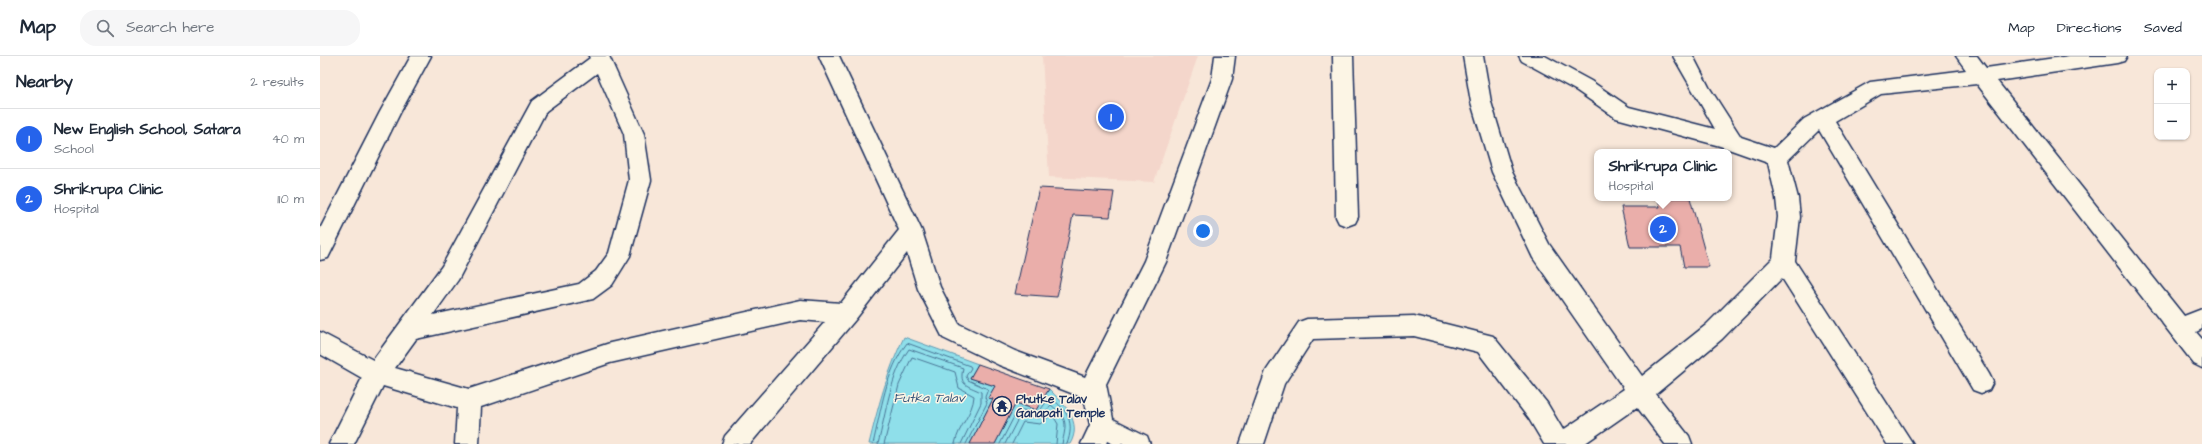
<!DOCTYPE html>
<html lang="en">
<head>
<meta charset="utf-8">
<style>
	body { margin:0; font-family:"Architects Daughter",sans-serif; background:#f6f6f7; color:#1f2937 }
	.controls { position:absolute; right:12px; top:12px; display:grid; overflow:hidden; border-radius:8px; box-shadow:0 1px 3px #0004 }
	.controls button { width:36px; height:36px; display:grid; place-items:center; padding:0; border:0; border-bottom:1px solid #e0e1e3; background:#fff; color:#1f2937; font:20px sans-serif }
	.you { position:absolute; left:883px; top:175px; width:14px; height:14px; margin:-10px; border:3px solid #fff; border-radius:50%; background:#1a73e8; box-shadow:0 0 0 6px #1a73e833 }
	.badge { display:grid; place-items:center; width:26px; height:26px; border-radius:50%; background:#2563eb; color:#fff; font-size:13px; font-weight:700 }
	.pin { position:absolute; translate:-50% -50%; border:2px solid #fff; box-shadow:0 1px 4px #0006 }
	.popup { position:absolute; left:1274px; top:93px; width:138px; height:52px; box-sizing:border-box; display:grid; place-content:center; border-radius:8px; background:#fff; filter:drop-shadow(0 1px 3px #0005); font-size:13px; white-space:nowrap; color:#747a83 }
	.popup b { font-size:15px; color:#1f2937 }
	.popup::after { content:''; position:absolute; left:50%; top:100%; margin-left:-8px; border:8px solid transparent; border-top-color:#fff }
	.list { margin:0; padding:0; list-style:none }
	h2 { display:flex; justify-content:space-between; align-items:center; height:52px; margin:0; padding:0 16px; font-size:17px }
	h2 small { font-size:13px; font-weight:400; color:#747a83 }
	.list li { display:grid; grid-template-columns:26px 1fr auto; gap:12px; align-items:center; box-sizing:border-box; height:60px; padding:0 16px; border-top:1px solid #e0e1e3 }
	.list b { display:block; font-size:15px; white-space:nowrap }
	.list p { margin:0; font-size:13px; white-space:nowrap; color:#747a83 }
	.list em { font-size:13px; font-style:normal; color:#747a83 }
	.icon { flex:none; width:22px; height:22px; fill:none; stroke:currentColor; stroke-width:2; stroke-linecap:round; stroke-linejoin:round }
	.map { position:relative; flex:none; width:1882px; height:388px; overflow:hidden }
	header { display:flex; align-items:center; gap:24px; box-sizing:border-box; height:56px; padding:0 20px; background:#fff; border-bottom:1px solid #e0e1e3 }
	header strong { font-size:19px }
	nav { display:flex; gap:22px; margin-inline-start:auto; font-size:14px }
	.search { width:280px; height:36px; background:#f6f6f7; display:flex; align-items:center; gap:10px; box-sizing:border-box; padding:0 14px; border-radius:16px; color:#747a83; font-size:15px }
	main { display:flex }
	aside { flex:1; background:#fff }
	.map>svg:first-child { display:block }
	.built { fill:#f4d6cb }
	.water { fill:#8fdfea; stroke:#6199b2 }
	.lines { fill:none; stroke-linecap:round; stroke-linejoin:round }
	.shore { stroke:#497596; stroke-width:1 }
	.building { fill:#eaaeaa; stroke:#1b2f5e }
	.minor-casing { stroke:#1b2f5e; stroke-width:3 }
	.minor { fill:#fcf5e5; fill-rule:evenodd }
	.labels { text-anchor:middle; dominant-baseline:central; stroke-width:3; stroke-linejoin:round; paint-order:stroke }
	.poi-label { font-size:12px; font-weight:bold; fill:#1b2f5e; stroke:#fcf5e5; text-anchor:start }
	.water-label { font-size:13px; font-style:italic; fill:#32527a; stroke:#fcf5e5 }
</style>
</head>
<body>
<header>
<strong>Map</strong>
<div class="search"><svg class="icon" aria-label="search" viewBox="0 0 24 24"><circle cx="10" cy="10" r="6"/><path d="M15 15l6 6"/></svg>Search here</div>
<nav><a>Map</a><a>Directions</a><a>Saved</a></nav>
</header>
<main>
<aside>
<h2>Nearby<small>2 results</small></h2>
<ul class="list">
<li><span class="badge">1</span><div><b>New English School, Satara</b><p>School</p></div><em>40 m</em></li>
<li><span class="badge">2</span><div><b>Shrikrupa Clinic</b><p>Hospital</p></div><em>110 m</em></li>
</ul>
</aside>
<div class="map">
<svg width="1882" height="388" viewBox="0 0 1882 388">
	<rect width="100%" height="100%" fill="#f8e7d9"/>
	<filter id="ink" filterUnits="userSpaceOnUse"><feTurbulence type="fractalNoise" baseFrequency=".025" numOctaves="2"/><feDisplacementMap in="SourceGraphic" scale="8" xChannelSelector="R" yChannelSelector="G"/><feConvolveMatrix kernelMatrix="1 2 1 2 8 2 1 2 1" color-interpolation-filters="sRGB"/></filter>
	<g filter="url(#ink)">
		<path class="built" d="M722,0H878L834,126L729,121Z"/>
		<path class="water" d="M584,281L658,308L650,322L675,330L669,342L673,343L650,388H549C558,351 567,316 584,281Z
			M729,333C744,348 763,366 750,388H675L696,347L716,354Z"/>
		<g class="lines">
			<path class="shore" d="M553,388C561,354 566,315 587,287L650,310L651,312L646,320L648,324L668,333L665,341L667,347L646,388
				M558,388C566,357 570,320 589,293L643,312C639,330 647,329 661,336V347L641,388
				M564,388L579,329L592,301L635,316L639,332L654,340C653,358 638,370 635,388
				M680,388L698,353L718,357L730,341C748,355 755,366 747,388
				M685,388L700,359L719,362L731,349C749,363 746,369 742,388
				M692,388L703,366L720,368L732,358L738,368L736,388"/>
		</g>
		<path class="building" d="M719,132L794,136L790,161L753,159L737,241L695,238Z
			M1338,142H1370L1389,211H1364L1360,191H1310L1301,151H1340Z
			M658,308L729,333L716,354L696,347L675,388H650L673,343L668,342L675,330L650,322Z"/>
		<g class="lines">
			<defs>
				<path id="minor" d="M91,0H111L80,57L8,202L0,204V173L60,56Z
					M269,0H289L324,78L331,124L310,200L292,229L273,243L96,283L75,312L149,333L290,287L480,244L521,247L579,174L499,0H519L602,175L620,231L639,268L695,295L765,321L824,205L892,23L895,0H915L912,23L846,206L786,328L793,363L827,380L830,388H793L787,385L786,388H761L770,369L764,342L679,309L623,282L598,233L587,197L535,264L430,388H402L405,380L505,266L480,264L290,307L161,351L159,388H135L137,352L63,330L34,388H9L42,322L0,298V276L53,304L122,210L212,45L270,2ZM277,17L304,78L309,124L289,197L276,215L259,228L113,259L138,224L226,55Z
					M1013,0H1033L1038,161L1035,167L1027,170L1019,167L1016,161Z
					M1143,0H1163L1171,46L1192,116L1229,188L1322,320L1386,269L1453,202L1458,161L1456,142L1448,107L1400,90L1296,62L1257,35L1202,5L1199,0H1225L1271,25L1309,51L1395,73L1353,0H1373L1389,31L1421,81L1454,92L1484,63L1550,26L1646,14L1636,0H1657L1666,12L1749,0H1807L1804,5L1797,7L1677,25L1864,260L1882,253V273L1876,276L1882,283V312L1874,308L1657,28L1561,38L1515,65L1669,318L1673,326L1669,334L1661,337L1653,334L1499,74L1468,104L1478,142L1480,161L1475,205L1593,388H1567L1462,222L1402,283L1336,338L1369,380L1372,388H1345L1317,351L1264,388H1224L1209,363L1158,296L1094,280L993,283L964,328L944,388H920L946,315L979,266L987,263L1094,260L1173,280L1227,347L1243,374L1304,333L1213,202L1172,116L1151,46Z"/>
			</defs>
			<use href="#minor" class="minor-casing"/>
			<use href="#minor" class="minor"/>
		</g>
	</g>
	<defs>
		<symbol id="temple-ring" viewBox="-11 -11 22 22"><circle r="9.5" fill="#fcf5e5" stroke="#1b2f5e" stroke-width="1.5"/><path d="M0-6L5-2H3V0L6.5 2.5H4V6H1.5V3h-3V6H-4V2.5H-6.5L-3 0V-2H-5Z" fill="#1b2f5e"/></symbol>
	</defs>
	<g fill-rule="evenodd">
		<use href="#temple-ring" x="671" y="339" width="22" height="22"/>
	</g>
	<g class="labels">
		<g class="poi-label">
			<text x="696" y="343">Phutke Talav<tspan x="696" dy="14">Ganapati Temple</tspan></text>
		</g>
		<g class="water-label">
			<text x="609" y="342">Futka Talav</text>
		</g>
	</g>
</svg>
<div class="controls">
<button>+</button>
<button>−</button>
</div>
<div class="you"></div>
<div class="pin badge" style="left:791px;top:61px">1</div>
<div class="pin badge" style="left:1343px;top:173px">2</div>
<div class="popup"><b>Shrikrupa Clinic</b>Hospital</div>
</div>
</main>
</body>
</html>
